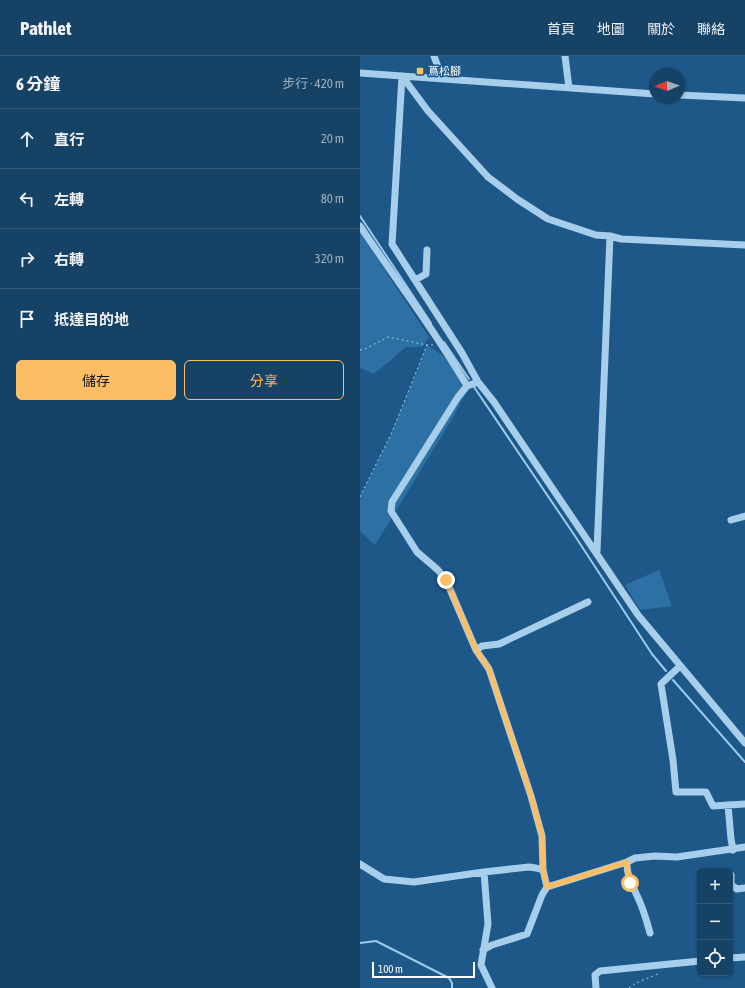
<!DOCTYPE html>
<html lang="zh-TW">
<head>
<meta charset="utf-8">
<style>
	body { margin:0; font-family:"Asap Condensed","Noto Sans TC",sans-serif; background:#1f496c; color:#f1f3f6 }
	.controls { position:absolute; right:12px; bottom:12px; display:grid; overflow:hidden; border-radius:6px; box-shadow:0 1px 3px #0004 }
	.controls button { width:36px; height:36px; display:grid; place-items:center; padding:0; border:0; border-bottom:1px solid #355b7a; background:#164266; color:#f1f3f6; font:20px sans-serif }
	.compass { position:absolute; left:289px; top:12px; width:36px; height:36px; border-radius:50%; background:#164266; box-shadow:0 1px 3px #0004; rotate:268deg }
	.scale { position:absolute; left:12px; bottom:10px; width:103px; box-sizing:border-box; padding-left:4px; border:2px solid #fff; border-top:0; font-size:11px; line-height:14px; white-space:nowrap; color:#fff; -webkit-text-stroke:3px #1d5888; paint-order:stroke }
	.stop { position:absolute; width:12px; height:12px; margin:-9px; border:3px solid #fbbe65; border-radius:50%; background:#fff }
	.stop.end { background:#fbbe65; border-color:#fff; box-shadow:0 1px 4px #0008 }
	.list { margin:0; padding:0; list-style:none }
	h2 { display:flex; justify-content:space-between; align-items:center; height:52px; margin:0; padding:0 16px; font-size:17px }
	h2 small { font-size:13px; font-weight:400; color:#9eb0bf }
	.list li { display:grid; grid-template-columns:26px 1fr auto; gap:12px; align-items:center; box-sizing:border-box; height:60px; padding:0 16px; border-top:1px solid #355b7a }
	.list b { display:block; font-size:15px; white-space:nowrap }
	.list em { font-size:13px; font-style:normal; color:#9eb0bf }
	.actions { display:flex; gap:8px; padding:12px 16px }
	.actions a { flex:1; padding:9px 0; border:1px solid #fbbe65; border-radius:6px; text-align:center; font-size:14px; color:#fbbe65 }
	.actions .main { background:#fbbe65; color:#111 }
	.icon { flex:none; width:22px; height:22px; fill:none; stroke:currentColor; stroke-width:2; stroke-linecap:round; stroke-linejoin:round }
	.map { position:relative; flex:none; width:385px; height:932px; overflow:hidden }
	header { display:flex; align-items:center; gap:24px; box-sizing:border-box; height:56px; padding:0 20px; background:#164266; border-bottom:1px solid #355b7a }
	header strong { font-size:19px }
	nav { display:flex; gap:22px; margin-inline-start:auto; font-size:14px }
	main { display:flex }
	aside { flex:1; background:#164266 }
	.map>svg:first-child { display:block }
	.green { fill:#2d71a4 }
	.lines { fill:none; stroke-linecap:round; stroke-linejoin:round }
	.stream { stroke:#9acaed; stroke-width:2 }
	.path { stroke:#a7ceeb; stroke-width:1; stroke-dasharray:2 3; stroke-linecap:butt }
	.minor { stroke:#a7ceeb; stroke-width:7 }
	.route { stroke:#fbbe65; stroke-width:5 }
	.poi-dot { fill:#fbbe65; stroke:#1d5888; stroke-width:1.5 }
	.labels { text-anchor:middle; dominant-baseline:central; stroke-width:3; stroke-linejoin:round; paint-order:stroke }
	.poi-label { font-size:11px; fill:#fff; stroke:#1d5888; text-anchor:start }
</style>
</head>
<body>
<header>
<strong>Pathlet</strong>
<nav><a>首頁</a><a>地圖</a><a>關於</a><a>聯絡</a></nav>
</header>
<main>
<aside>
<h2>6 分鐘<small>步行 · 420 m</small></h2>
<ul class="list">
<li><svg class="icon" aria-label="ahead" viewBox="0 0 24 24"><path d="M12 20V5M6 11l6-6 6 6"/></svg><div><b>直行</b></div><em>20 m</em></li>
<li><svg class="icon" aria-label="left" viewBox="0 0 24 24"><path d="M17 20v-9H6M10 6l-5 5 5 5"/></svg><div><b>左轉</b></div><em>80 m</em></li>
<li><svg class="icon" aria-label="right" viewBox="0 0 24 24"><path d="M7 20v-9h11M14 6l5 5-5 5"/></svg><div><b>右轉</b></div><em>320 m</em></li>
<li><svg class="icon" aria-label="arrive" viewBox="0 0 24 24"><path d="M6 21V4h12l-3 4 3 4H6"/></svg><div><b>抵達目的地</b></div></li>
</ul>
<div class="actions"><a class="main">儲存</a><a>分享</a></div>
</aside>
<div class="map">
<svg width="385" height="932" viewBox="0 0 385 932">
	<rect width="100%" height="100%" fill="#1d5888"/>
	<path class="green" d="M0,177L69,281L62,291H46L14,318L0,312Z
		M67,289L91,305L105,338L94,360L15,489L0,475V441L32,376Z
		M299,514L312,550L280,554L265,529Z"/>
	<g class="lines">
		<path class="stream" d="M0,160L71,267
			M84,286L109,323
			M114,331L215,480L292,598L306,615
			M313,624L385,706
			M0,887L16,885L89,922L92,927V932"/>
		<path class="path" d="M0,294L5,293L28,281L67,289H74
			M0,441L32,376L67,289
			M269,932L276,927L300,917"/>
		<path class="minor" d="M74,0L78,11V22
			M205,0L209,32
			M0,17L295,38
			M42,20L68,55L128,121L157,143L188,163L236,179L250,180L261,183L385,189
			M42,20L32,188L55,224L66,218L67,194
			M319,39L385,42
			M0,170C35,223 75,274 107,330
			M55,224L102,297L118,326L134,346L278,559L385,687
			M118,326L107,330L98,341L32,446L31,455L57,496L78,514L86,524L116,594L122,590L139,588L228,546
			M371,464L385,460
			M237,495L250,180
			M116,594L129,613L171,740L182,780L183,814
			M320,610L301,628L313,704L316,736H346L353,750L385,748
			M368,749L371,783L373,794
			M267,806C266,820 274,832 279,844C284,855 287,866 290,877
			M0,808L24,823L54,826L124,816L169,811L176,812L183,814L187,831
			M124,816L128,868L121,909L132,932
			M371,819V829L377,833L385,832
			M123,894L132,889L167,878L182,839L187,831L248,812L267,806L275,802L295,800L317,801L385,791
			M370,902L385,901
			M236,932L235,919L240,915L340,905"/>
	</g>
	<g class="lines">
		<path class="route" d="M86,524L116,594L129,613L171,740L182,780L183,814L187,831L267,806V810L270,827"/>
	</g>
	<rect class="poi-dot" x="56" y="11" width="8" height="8" rx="2"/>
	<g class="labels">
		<g class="poi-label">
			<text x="68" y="15">蔦松腳</text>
		</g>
	</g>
</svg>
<div class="controls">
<button>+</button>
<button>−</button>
<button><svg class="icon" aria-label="locate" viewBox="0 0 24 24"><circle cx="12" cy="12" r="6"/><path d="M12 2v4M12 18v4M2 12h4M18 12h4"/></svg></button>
</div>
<svg class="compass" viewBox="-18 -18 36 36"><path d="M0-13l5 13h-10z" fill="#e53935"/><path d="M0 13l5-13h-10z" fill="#9eb0bf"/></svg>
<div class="scale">100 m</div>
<div class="stop" style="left:270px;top:827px"></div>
<div class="stop end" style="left:86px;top:524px"></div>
</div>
</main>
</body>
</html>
